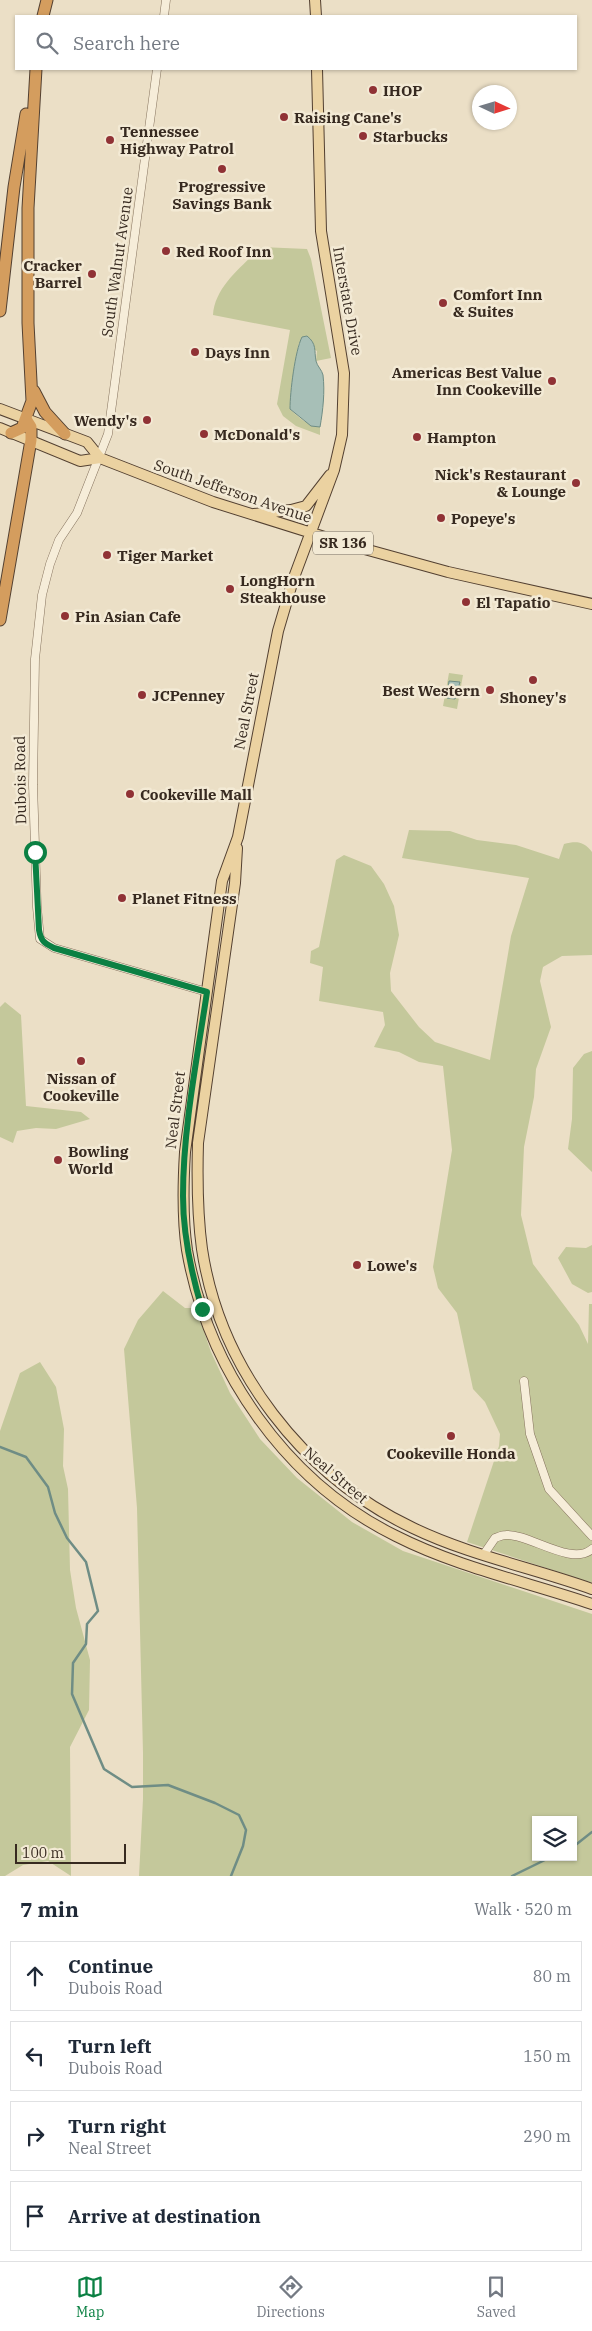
<!DOCTYPE html>
<html lang="en">
<head>
<meta charset="utf-8">
<style>
	body { margin:0; font-family:"IBM Plex Serif",serif; background:#f6f6f7; color:#1f2937 }
	.controls { position:absolute; right:15px; bottom:15px; display:grid; overflow:hidden; border-radius:0px; box-shadow:0 1px 4px #0004 }
	.controls button { width:45px; height:45px; display:grid; place-items:center; padding:0; border:0; border-bottom:1px solid #e0e1e3; background:#fff; color:#1f2937; font:25px sans-serif }
	.compass { position:absolute; left:472px; top:85px; width:45px; height:45px; border-radius:50%; background:#fff; box-shadow:0 1px 4px #0004; rotate:94deg }
	.scale { position:absolute; left:15px; bottom:12px; width:111px; box-sizing:border-box; padding-left:5px; border:2px solid #372a20; border-top:0; font-size:14px; line-height:18px; white-space:nowrap; color:#372a20; -webkit-text-stroke:4px #f3ead5; paint-order:stroke }
	.stop { position:absolute; width:15px; height:15px; margin:-11px; border:4px solid #0b8043; border-radius:50%; background:#fff }
	.stop.end { background:#0b8043; border-color:#fff; box-shadow:0 1px 5px #0008 }
	.list { margin:0; padding:0; list-style:none }
	h2 { display:flex; justify-content:space-between; align-items:center; height:65px; margin:0; padding:0 20px; font-size:21px }
	h2 small { font-size:16px; font-weight:400; color:#747a83 }
	.list li { display:grid; grid-template-columns:32px 1fr auto; gap:15px; align-items:center; box-sizing:border-box; height:70px; margin:0 10px 10px; padding:0 10px; border:1px solid #e0e1e3; border-radius:0px }
	.list b { display:block; font-size:19px; white-space:nowrap }
	.list p { margin:0; font-size:16px; white-space:nowrap; color:#747a83 }
	.list em { font-size:16px; font-style:normal; color:#747a83 }
	.icon { flex:none; width:28px; height:28px; fill:none; stroke:currentColor; stroke-width:2; stroke-linecap:round; stroke-linejoin:round }
	.map { position:relative; flex:none; width:592px; height:1876px; overflow:hidden }
	.search { position:absolute; background:#fff; box-shadow:0 1px 4px #0004; left:15px; right:15px; top:15px; height:55px; display:flex; align-items:center; gap:12px; box-sizing:border-box; padding:0 18px; border-radius:0px; color:#747a83; font-size:19px }
	.sheet { height:385px; background:#fff }
	nav { display:flex; justify-content:space-around; align-items:center; box-sizing:border-box; height:70px; border-top:1px solid #e0e1e3; background:#fff; font-size:14px; color:#747a83 }
	nav a { display:grid; justify-items:center; gap:2px }
	nav .on { color:#0b8043 }
	.map>svg:first-child { display:block }
	.green { fill:#c4c89b; fill-rule:evenodd }
	.water { fill:#a7bfb7; stroke:#6f8d85 }
	.lines { fill:none; stroke-linecap:round; stroke-linejoin:round }
	.stream { stroke:#6f8d85; stroke-width:2.5 }
	.minor-casing { stroke:#85725d; stroke-width:9 }
	.major-casing { stroke:#534031; stroke-width:12 }
	.highway-casing { stroke:#534031; stroke-width:13 }
	.minor { stroke:#f6edd9; stroke-width:8 }
	.major { stroke:#ebd2a1; stroke-width:10 }
	.highway { stroke:#d49d5e; stroke-width:11 }
	.route { stroke:#0b8043; stroke-width:6 }
	.poi-dot { fill:#903235; stroke:#f3ead5; stroke-width:2 }
	.labels { text-anchor:middle; dominant-baseline:central; stroke-width:5; stroke-linejoin:round; paint-order:stroke }
	.shield { fill:#f3ead5; stroke:#6f6456; stroke-width:1 }
	.shield-label { font-size:14px; font-weight:bold; fill:#372a20 }
	.poi-label { font-size:15px; font-weight:bold; fill:#372a20; stroke:#f3ead5; text-anchor:start }
	.street-label { font-size:15px; fill:#372a20; stroke:#f3ead5 }
</style>
</head>
<body>
<div class="map">
<svg width="592" height="1876" viewBox="0 0 592 1876">
	<rect width="100%" height="100%" fill="#ebdfc6"/>
	<path class="green" d="M261,247L307,249L311,259L331,358L316,361L317,351L299,343L293,379L290,409C299,418 307,425 320,427V435L296,426L283,416L277,404L290,330L213,315C215,286 242,267 261,247Z
		M449,673L463,675L457,709L443,706Z
		M409,830L450,831L477,840L516,845L559,859L564,844C576,841 584,841 592,852V955L562,956L543,967L540,981L551,1027L536,1069L534,1097L524,1147L521,1215L533,1264L579,1325L588,1344L589,1304H592V1583L467,1542L499,1446L500,1434L485,1402L473,1389L457,1313L438,1288L433,1267L452,1150L443,1066L419,1062L399,1052L374,1047L385,1025L383,1012L319,1001L323,967L310,963L311,951L319,947L336,860L344,855L371,866L384,884L394,906L399,935L390,973L391,991L419,1027L435,1042L490,1060L511,936L529,878L402,858Z
		M5,1002L21,1015L26,1106L81,1112L90,1119L56,1129L36,1128L17,1131L13,1143L0,1137V1007Z
		M592,1051V1172L568,1149L572,1119L573,1068L584,1054Z
		M592,1245V1292L588,1293L572,1284L558,1258L566,1247L586,1248Z
		M163,1291L185,1308H196L211,1352L230,1393L260,1439L297,1478L352,1522L403,1551L592,1614V1876H139L143,1799V1753L137,1508L124,1349L138,1320ZM536,1820H573V1857H536Z
		M40,1362L56,1387L64,1429L63,1466L68,1489L70,1570L76,1608L90,1660L89,1710L70,1747L71,1876L48,1861L23,1865L5,1876H0V1431L20,1373Z"/>
	<path class="water" d="M307,336C317,344 314,350 316,361C317,366 322,370 323,375C325,392 323,410 320,427L311,426L290,409C290,392 295,351 302,337Z
		M449,681L460,682L455,699L447,698Z"/>
	<g class="lines">
		<path class="stream" d="M0,1447L26,1457L48,1487L55,1513L67,1538L86,1562L98,1611L87,1624L86,1644L73,1663L72,1694L104,1769L132,1787L168,1785L215,1803L239,1815L246,1830L243,1846L231,1876
			M573,1847L592,1832
			M512,1876L551,1857"/>
		<defs>
			<path id="minor" d="M164,16L166,0
				M157,69L108,434L77,513L59,540L50,564L42,595L35,659L33,785L37,907L40,939L54,948L207,992
				M524,1381L530,1434L549,1489L592,1536
				M484,1554L495,1538C498,1537 502,1535 506,1535C528,1533 572,1567 592,1549"/>
			<path id="major" d="M315,0L316,16
				M317,69L321,231L344,373L342,435L334,470L293,580L278,631L238,837L222,881L185,1152C183,1185 182,1217 187,1250C208,1370 286,1482 396,1536C457,1567 527,1582 592,1604
				M0,409L87,442L100,458L213,502L350,545L448,572L592,604
				M0,428L80,461L100,458
				M254,514L291,510L306,506L330,475
				M237,848L235,883L198,1143C197,1179 197,1213 202,1249C220,1369 303,1476 413,1528C469,1555 533,1568 592,1589"/>
			<path id="highway" d="M43,16L47,0
				M0,311L14,187L26,114
				M34,391L45,412L65,434
				M11,433L22,428L32,401L28,323V208L36,69
				M0,620L31,440V427L26,419"/>
		</defs>
		<use href="#minor" class="minor-casing"/>
		<use href="#major" class="major-casing"/>
		<use href="#highway" class="highway-casing"/>
		<use href="#minor" class="minor"/>
		<use href="#major" class="major"/>
		<use href="#highway" class="highway"/>
	</g>
	<g class="lines">
		<path class="route" d="M35,852L39,930C41,941 44,943 54,948L207,992C197,1059 183,1128 183,1196C183,1235 191,1272 202,1309"/>
	</g>
	<g class="poi-dot">
		<circle cx="373" cy="90" r="5"/>
		<circle cx="284" cy="117" r="5"/>
		<circle cx="363" cy="136" r="5"/>
		<circle cx="110" cy="140" r="5"/>
		<circle cx="222" cy="169" r="5"/>
		<circle cx="166" cy="251" r="5"/>
		<circle cx="92" cy="274" r="5"/>
		<circle cx="443" cy="303" r="5"/>
		<circle cx="195" cy="352" r="5"/>
		<circle cx="552" cy="381" r="5"/>
		<circle cx="147" cy="420" r="5"/>
		<circle cx="204" cy="434" r="5"/>
		<circle cx="417" cy="437" r="5"/>
		<circle cx="576" cy="483" r="5"/>
		<circle cx="441" cy="518" r="5"/>
		<circle cx="107" cy="555" r="5"/>
		<circle cx="230" cy="589" r="5"/>
		<circle cx="466" cy="602" r="5"/>
		<circle cx="65" cy="616" r="5"/>
		<circle cx="533" cy="680" r="5"/>
		<circle cx="490" cy="690" r="5"/>
		<circle cx="142" cy="695" r="5"/>
		<circle cx="130" cy="794" r="5"/>
		<circle cx="122" cy="898" r="5"/>
		<circle cx="81" cy="1061" r="5"/>
		<circle cx="58" cy="1160" r="5"/>
		<circle cx="357" cy="1265" r="5"/>
		<circle cx="451" cy="1436" r="5"/>
	</g>
	<g class="labels">
		<rect class="shield" x="313" y="531.5" width="60" height="23" rx="4"/>
		<g class="shield-label">
			<text x="343" y="543">SR 136</text>
		</g>
		<g class="poi-label">
			<text x="383" y="90">IHOP</text>
			<text x="294" y="117">Raising Cane's</text>
			<text x="120" y="131">Tennessee<tspan x="120" dy="17">Highway Patrol</tspan></text>
			<text x="373" y="136">Starbucks</text>
			<text x="222" y="186" text-anchor="middle">Progressive<tspan x="222" dy="17">Savings Bank</tspan></text>
			<text x="176" y="251">Red Roof Inn</text>
			<text x="82" y="265" text-anchor="end">Cracker<tspan x="82" dy="17">Barrel</tspan></text>
			<text x="453" y="294">Comfort Inn<tspan x="453" dy="17">&amp; Suites</tspan></text>
			<text x="205" y="352">Days Inn</text>
			<text x="542" y="372" text-anchor="end">Americas Best Value<tspan x="542" dy="17">Inn Cookeville</tspan></text>
			<text x="137" y="420" text-anchor="end">Wendy's</text>
			<text x="214" y="434">McDonald's</text>
			<text x="427" y="437">Hampton</text>
			<text x="566" y="474" text-anchor="end">Nick's Restaurant<tspan x="566" dy="17">&amp; Lounge</tspan></text>
			<text x="451" y="518">Popeye's</text>
			<text x="117" y="555">Tiger Market</text>
			<text x="240" y="580">LongHorn<tspan x="240" dy="17">Steakhouse</tspan></text>
			<text x="476" y="602">El Tapatio</text>
			<text x="75" y="616">Pin Asian Cafe</text>
			<text x="480" y="690" text-anchor="end">Best Western</text>
			<text x="152" y="695">JCPenney</text>
			<text x="533" y="697" text-anchor="middle">Shoney's</text>
			<text x="140" y="794">Cookeville Mall</text>
			<text x="132" y="898">Planet Fitness</text>
			<text x="81" y="1078" text-anchor="middle">Nissan of<tspan x="81" dy="17">Cookeville</tspan></text>
			<text x="68" y="1151">Bowling<tspan x="68" dy="17">World</tspan></text>
			<text x="367" y="1265">Lowe's</text>
			<text x="451" y="1453" text-anchor="middle">Cookeville Honda</text>
		</g>
		<g class="street-label">
			<text transform="translate(117 262) rotate(-82)">South Walnut Avenue</text>
			<text transform="translate(348 301) rotate(80)">Interstate Drive</text>
			<text transform="translate(233 491) rotate(19)">South Jefferson Avenue</text>
			<text transform="translate(246 711) rotate(-79)">Neal Street</text>
			<text transform="translate(20 780) rotate(-91)">Dubois Road</text>
			<text transform="translate(175 1110) rotate(-83)">Neal Street</text>
			<text transform="translate(336 1475) rotate(40)">Neal Street</text>
		</g>
	</g>
</svg>
<div class="controls">
<button><svg class="icon" aria-label="layers" viewBox="0 0 24 24"><path d="M12 4l9 5-9 5-9-5zM3 14l9 5 9-5"/></svg></button>
</div>
<svg class="compass" viewBox="-18 -18 36 36"><path d="M0-13l5 13h-10z" fill="#e53935"/><path d="M0 13l5-13h-10z" fill="#747a83"/></svg>
<div class="scale">100 m</div>
<div class="stop" style="left:35px;top:852px"></div>
<div class="stop end" style="left:202px;top:1309px"></div>
<div class="search"><svg class="icon" aria-label="search" viewBox="0 0 24 24"><circle cx="10" cy="10" r="6"/><path d="M15 15l6 6"/></svg>Search here</div>
</div>
<section class="sheet">
<h2>7 min<small>Walk · 520 m</small></h2>
<ul class="list">
<li><svg class="icon" aria-label="ahead" viewBox="0 0 24 24"><path d="M12 20V5M6 11l6-6 6 6"/></svg><div><b>Continue</b><p>Dubois Road</p></div><em>80 m</em></li>
<li><svg class="icon" aria-label="left" viewBox="0 0 24 24"><path d="M17 20v-9H6M10 6l-5 5 5 5"/></svg><div><b>Turn left</b><p>Dubois Road</p></div><em>150 m</em></li>
<li><svg class="icon" aria-label="right" viewBox="0 0 24 24"><path d="M7 20v-9h11M14 6l5 5-5 5"/></svg><div><b>Turn right</b><p>Neal Street</p></div><em>290 m</em></li>
<li><svg class="icon" aria-label="arrive" viewBox="0 0 24 24"><path d="M6 21V4h12l-3 4 3 4H6"/></svg><div><b>Arrive at destination</b></div></li>
</ul>
</section>
<nav>
<a class="on"><svg class="icon" aria-label="map" viewBox="0 0 24 24"><path d="M3 6l6-2 6 2 6-2v14l-6 2-6-2-6 2zM9 4v14M15 6v14"/></svg>Map</a>
<a><svg class="icon" aria-label="directions" viewBox="0 0 24 24"><path d="M12 3l9 9-9 9-9-9zM9 14v-3h6M13 9l2 2-2 2"/></svg>Directions</a>
<a><svg class="icon" aria-label="saved" viewBox="0 0 24 24"><path d="M7 4h10v16l-5-4-5 4z"/></svg>Saved</a>
</nav>
</body>
</html>
